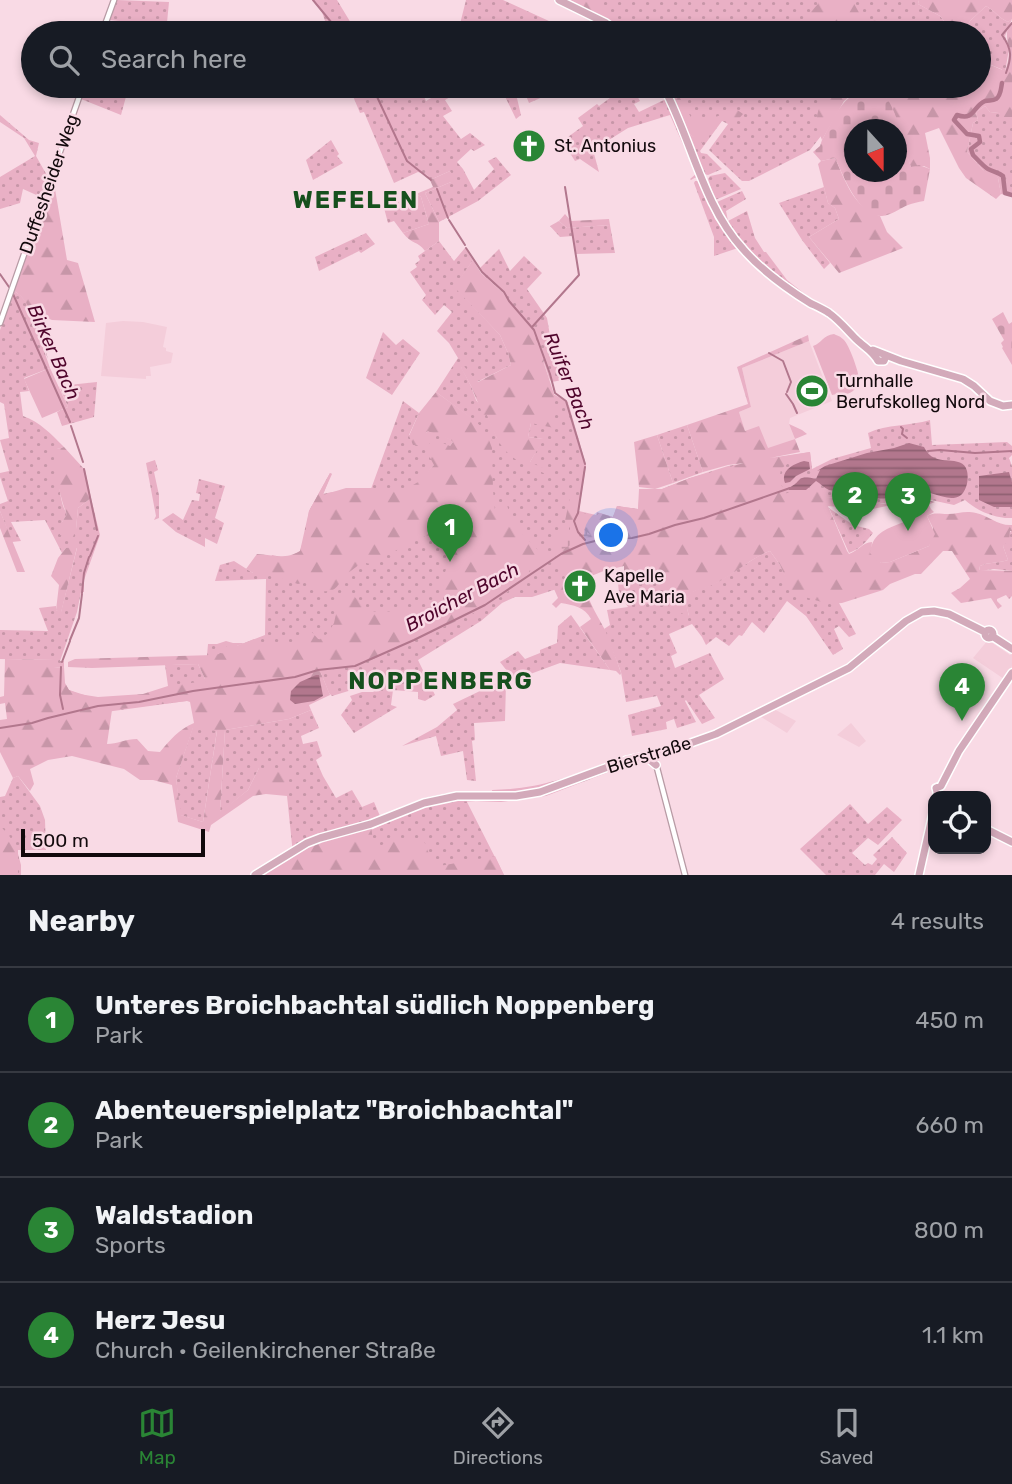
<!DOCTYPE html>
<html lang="en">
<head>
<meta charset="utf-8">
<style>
	body { margin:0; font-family:Rubik,sans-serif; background:#20242c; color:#f1f3f6 }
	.controls { position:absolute; right:21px; bottom:21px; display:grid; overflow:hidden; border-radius:14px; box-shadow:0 4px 10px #0003 }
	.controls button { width:63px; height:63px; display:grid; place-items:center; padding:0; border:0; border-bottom:2px solid #363941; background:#171b24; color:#f1f3f6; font:35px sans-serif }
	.compass { position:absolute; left:844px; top:119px; width:63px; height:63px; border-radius:50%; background:#171b24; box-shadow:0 4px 10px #0003; rotate:159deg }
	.scale { position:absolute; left:21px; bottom:18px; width:184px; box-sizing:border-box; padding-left:7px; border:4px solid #12090c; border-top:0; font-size:19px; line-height:24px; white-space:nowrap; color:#12090c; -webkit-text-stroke:5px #f9dae5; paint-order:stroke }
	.you { position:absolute; left:612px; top:536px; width:24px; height:24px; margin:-18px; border:5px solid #fff; border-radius:50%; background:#1a73e8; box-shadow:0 0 0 10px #1a73e833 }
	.badge { display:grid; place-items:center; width:46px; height:46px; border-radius:50%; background:#2a8535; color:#fff; font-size:23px; font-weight:700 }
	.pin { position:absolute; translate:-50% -58px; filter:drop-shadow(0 2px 4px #0008) }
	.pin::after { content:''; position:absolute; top:37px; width:24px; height:21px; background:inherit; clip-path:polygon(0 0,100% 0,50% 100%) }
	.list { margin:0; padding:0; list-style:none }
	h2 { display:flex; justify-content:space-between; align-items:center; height:91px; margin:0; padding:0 28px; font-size:30px }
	h2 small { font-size:23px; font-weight:400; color:#9ea1a6 }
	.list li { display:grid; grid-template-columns:46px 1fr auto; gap:21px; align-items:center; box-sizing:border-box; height:105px; padding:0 28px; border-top:2px solid #363941 }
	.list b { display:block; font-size:26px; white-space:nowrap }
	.list p { margin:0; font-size:23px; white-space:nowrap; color:#9ea1a6 }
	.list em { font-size:23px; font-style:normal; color:#9ea1a6 }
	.icon { flex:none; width:38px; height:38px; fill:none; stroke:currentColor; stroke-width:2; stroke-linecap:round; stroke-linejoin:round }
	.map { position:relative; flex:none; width:1012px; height:875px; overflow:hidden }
	.search { position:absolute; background:#171b24; box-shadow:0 4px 10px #0003; left:21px; right:21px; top:21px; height:77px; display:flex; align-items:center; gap:18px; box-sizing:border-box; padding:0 24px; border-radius:38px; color:#9ea1a6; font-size:26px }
	.sheet { height:511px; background:#171b24 }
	nav { display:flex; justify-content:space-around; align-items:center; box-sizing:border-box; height:98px; border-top:2px solid #363941; background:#171b24; font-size:19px; color:#9ea1a6 }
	nav a { display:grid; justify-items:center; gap:4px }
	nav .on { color:#2a8535 }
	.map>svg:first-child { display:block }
	.built { fill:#f4cdda }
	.grass { fill:url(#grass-dots) }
	.forest { fill:url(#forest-firs); fill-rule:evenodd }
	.wetland { fill:url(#wetland-marsh) }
	.cemetery { fill:url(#cemetery-stones); fill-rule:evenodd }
	.pitch { fill:#e9b0c5 }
	.water { fill:url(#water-rules) }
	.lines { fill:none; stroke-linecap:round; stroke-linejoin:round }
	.stream { stroke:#b2778d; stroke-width:2 }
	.river { stroke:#b2778d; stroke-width:4.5 }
	.minor-casing { stroke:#b89ba5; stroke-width:7 }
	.major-casing { stroke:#fff; stroke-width:10 }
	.minor { stroke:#fff; stroke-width:4.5 }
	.major { stroke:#d3aaba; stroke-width:7 }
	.labels { text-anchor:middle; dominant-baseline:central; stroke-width:5; stroke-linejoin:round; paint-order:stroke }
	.poi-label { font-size:18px; fill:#12090c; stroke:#f9dae5; text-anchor:start }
	.street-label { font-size:18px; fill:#12090c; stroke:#f9dae5 }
	.water-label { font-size:19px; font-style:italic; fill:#50052c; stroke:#f9dae5 }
	.district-label { font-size:24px; font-weight:bold; letter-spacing:2px; fill:#16501d; stroke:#f9dae5 }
</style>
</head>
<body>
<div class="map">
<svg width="1012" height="875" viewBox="0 0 1012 875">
	<defs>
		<pattern id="grass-dots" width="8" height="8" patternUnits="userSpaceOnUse" patternTransform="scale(1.75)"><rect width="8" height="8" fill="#e9b0c5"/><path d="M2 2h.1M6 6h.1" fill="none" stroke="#c796a8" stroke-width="1.8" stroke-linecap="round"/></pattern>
		<pattern id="forest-firs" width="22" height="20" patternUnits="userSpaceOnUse" patternTransform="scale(1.75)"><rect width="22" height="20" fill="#e9b0c5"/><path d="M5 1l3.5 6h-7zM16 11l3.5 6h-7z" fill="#c796a8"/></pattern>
		<pattern id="wetland-marsh" width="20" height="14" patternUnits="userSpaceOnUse" patternTransform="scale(1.75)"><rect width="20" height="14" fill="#e9b0c5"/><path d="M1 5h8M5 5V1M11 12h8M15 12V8" fill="none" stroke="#c796a8"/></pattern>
		<pattern id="cemetery-stones" width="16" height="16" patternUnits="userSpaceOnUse" patternTransform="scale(1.75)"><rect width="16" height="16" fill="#e9b0c5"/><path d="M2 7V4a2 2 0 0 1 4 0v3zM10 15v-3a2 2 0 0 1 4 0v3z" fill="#c796a8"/></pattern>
		<pattern id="water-rules" width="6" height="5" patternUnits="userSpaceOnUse" patternTransform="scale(1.75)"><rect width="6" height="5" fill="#b2778d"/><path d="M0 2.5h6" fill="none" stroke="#8f6072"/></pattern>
	</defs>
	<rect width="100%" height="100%" fill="#f9dae5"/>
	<path class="built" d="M123,321L143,322L167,327L163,347L166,348V351L173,353L171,363L150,367L151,376H146V379L101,376L106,323Z
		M809,341L832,401L790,418L789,424L795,439L768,449L745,431L739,412L751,407L742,368Z
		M988,640L1010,655L1012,654V666L1004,679L973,658Z
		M961,677L974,686L972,692L976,695L970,703L952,691Z
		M774,709L796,721L787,733L761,717Z
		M851,723L866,741L859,747L837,735Z"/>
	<path class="grass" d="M117,0L169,2L166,33H124L129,22L109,20Z
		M312,0H337L357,33L361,31L362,33H329L322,12Z
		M466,0H503L549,21L536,33H461L462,31L459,28Z
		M562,0H919L918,4L940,16L944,21L938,33H905L886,23L866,33H626Z
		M986,6C994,10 999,18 1008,22L1012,19L1005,36L1009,49L1005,72L1001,69L979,60V33H964L970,21Z
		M103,86H138L137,96L127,93L121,115L81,99L85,87L100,93Z
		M355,86H419L426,101L451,86L457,93L445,100L452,111L443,116L461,139L470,133L485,145L474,151L471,149L457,162L463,169L474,190L494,169L488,161L496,157L511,175L478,201L439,222L425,193L451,182L450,171L430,180L427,175L418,172L394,183L364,112L360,113L350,89Z
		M500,86H540L545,96L529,103L524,91L516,94L521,115L516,119Z
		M603,86H619L624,92L631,88L629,86H649L636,94L640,101L634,104L639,112L666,99L698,176L691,180L690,179L696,174L670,115L628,128L593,150L599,172L580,159L575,161L566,147L561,142L583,126L578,118L597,104L599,106L610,98Z
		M664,86H850L844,89L821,136L810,150L749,181H742L709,150L728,124L722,121L700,151L701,153L707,154L722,169L708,175L704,174L688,133L694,137L680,118Z
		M985,106L990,112L999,113L1009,117H1012V193L1010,196L1001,194L998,178L983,170L967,152L973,123L978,120L976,112Z
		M0,115L29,140L39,143L36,156L49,179L43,198L23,189L20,203L0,209V177L35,156L24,138L0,122Z
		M331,140L339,154L337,156L343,163L313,180L306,160Z
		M725,173L741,189L715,200L708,179L710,176Z
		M695,181H699L715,219L738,248L714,256V237L694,183Z
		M824,187L828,203L835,208L839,219L809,237L830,263L824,269L802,240L779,203Z
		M742,191L746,199L726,211L728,221L747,211L755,238L764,252H766L787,280L810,298L808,299C772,273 732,246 717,202Z
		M416,194L421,197L429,224L403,233L394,221L388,223L384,208Z
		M559,221L567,228L610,225L615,253L576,254L573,236L560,237L550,226Z
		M366,233L375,244L361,253L359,251L319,271L315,257Z
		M439,241L454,261L465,248L473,260L455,287L500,335L508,353L511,365L477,382L461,367L471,386L476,400L487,414L497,438L530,462L543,439L528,437L531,423L553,394L568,402L586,465L579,511L596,515L597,512L613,517L617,506L638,509L639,489H662L690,478L728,466L810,452L812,469L832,459L871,448L868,433C887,424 910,426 930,420L932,445L1007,442L1012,446V455L1009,458L1012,466V518C996,519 977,511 965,500L954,505L917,497L879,504L841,497L827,498L611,568L569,585L532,597H515L502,603L481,621L418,660L435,695L425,701L418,699V692L393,690L391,705L397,707L354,733L341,715L352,700L350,696L362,692H373L391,678L332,696L329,693L321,673L223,696L62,718L66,685L69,690L100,700L137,697L176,686H168L165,665L198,664L205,679L208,644H217L226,641L233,643H244L237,646L265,635L266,579L215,581L220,565L234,561L253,573H266L272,555L281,557L291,556L300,551L309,511L330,473L332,474L323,494L332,492L371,489L403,401L419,413L409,435L426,436V433L428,431H431L452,440L453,442L428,472L475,421L436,392L458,358L449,343L437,331L452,312L444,305L435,315L422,300L426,295L410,272L417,267L415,264L420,260L418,256Z
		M499,249L510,271L524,256L542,273L527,289L547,318L554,359L562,380L552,382L549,378C543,353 519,312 502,292C495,284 483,278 480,268Z
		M14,291L20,295L28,304L50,368L24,378L29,391L20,392L23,416C40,422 51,434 64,447L57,449C58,466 58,501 67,514L62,522L76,529L78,508L91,498L100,535L84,580V592H81L77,612L60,661H64V667L54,668V660L0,659V630L48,631L39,608L56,606V610L61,612L77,548H66L62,553L45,520L11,522L21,541L12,542L0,511V504L8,501L0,477V473L9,471L0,440L9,438L4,404L0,402V330Z
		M383,332L396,345L403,339L420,353L392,395L366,378Z
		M97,382L94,417L62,426L57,412L68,407L59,386Z
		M687,425L703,472L673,483L657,435Z
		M155,460L158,470L154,472L159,495V518L154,520L156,516L146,463Z
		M199,479L225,486L215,518L224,523L217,544L205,538V547L176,532L162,520L173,513L183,520L192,500L199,501L200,494L196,493Z
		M829,508L853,525L869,529L873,533C866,542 860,549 849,553Z
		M1011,531H1012V571L994,569L979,571L980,566C988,562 999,563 1008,560L1003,546Z
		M770,551L780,565L792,590C807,597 823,604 839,603L856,634L849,637L839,626L834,629L843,649L833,655L806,616L787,601L764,633L752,622L742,636L739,635L729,646L716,637L706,645L702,637L692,624L669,634L677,653L671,656L675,668L710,653L724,679L699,695L715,718L702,724L686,700L685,701L696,722L677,728L674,719L666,722L667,729L632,736L628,715L661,706L657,696L626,702L621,672L604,629L610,625L607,610L628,607L619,593L618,583C637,564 644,579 663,574L689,616C687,608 684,601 690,594C695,588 704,589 711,585C732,576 750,558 770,551Z
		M571,615L610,670L560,663L506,683L505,721L474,723L475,740L472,741L476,781L467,780L463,751L441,756L436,736L402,746L437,727L457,710L453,704L511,676L500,662L518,651L525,659L540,653V650L557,643L558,626Z
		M311,710L319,728L301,736L303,744L317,741L322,756L316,760L323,776L336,798L352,790L362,807L374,802L380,816L371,819V826L369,831C400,816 432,802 466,800L504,875H262L293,854L287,796V768H259L248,790L220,813L225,730L289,719Z
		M193,727L217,730L203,822L180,815L176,778Z
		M18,776L40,806L45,820L46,850H17L21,865V875H0V797L5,796L13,778Z
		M850,804L868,824L887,807L902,820L878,845L868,838L852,853L865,865L868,863L872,865L877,859L873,855L892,837L907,853L894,872L884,864L875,875H826L800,849Z"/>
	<path class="forest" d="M569,0H592L595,5L639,33H624L607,21L568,2Z
		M819,0H852L862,18L886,23L905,33H813L811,27L799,25L818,4Z
		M919,0H1012V19L1008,22C999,18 994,10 986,6L970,21L964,33H938L944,21L940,16L918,4Z
		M1012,22V117H1004L999,113L990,112L985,106L976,112L978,120L973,123L967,152L983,170L994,174L998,178L1001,194L996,199L966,178L959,168L939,128L925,133L930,158V169L924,166L911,168L894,113L885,96L876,89L869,87L856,91L844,101L822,140C816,127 814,113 823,102L815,86H844L845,88L850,86H979V60L1005,71C1008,63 1010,54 1008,46C1007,35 1005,31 1012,22Z
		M668,86H673L692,119L708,120L736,109L743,114L735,123L725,117L702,143L688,133Z
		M835,158C846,182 853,207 880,216L887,232L903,248L839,273L809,237L839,219L835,208L828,203L818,164L821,161Z
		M450,171L455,178L451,182L425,193L439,222V241L425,251C418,241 411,244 403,233L429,224L421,197L416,194L433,187L430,180Z
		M52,182L54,183L67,260L78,263L95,322L52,320L37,314L36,317L48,359C40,339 33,301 14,291Z
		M565,214L571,221L609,219L610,225L567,228L559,221Z
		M473,260L481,273L502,292L533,330L554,394V428L531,423L528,437L544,439L530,462L549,471L546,474C509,459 501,453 487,415H483L471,386L461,368L463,365L478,382L511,365L508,353L500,335L454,287Z
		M808,335L809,341L742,368L751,407L739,412L745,431L759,426L768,448L795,439L789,424L802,430L807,434L795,439L800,452L770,458L810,452L812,469L804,460H792L781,469L780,475L783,480L781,483L784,494C797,489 804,495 815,485L827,498C845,497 861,504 878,504C901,504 908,493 935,502L930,504L915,500L868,510L828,506L847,551L849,554C858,551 863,542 872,542L871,553L881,563L890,562L929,546L933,528L927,516C935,512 939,514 948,514C958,514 965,510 976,513C989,516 998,526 1012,525V531H1010L1009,541L1003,546L1008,560C999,563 988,562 980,566L979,570L1012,571V596L1009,599L1006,595L997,599V601L1002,606L998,609L991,598L961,603L951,593L960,588L970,579L952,551H943L921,574H915L890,584L883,590L842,603L828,604L792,593L780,565L770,551C748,559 731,578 708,587C701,590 694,589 689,596C684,602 688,610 689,617L668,606L663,574L656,575L639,572L624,577V566L616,568L614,566L571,583L574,586L586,590C590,605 598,616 605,630C611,644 616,658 621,673L620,675L616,671L610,670L580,627L591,619C585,607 573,605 561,603L556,608L552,604L558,598L554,589L568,584L551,547L558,531L570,530V524L565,521L570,497L579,506V512L596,516L599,513L613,517L617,506L638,509L640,489H662L690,478L744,463L728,465L703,472L687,425L748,404L737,367Z
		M436,392L476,421L487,435L492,448L493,490L495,511L507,504L511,522L538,550L543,552L550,559L530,570L525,579L491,604L470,615L371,660L321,673L330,695L309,705L311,710L289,719L225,730L220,812L248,790L259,768H287V796L266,794L253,796L211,825L209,832L178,822L172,785L153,780H140L124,769L72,756L48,760L30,769L34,784L30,791L18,776L13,778L0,752V720L7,719L5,703L0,704V697L4,696L5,659L54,660V668L64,667L65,683L69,690L79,694L98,697L143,694L168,686L206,681L198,664L92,668L68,667V662L75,659L214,655L224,653V648L227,646H237L254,639C271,647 279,649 297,642L302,632L309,629L319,640L328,633L334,623L339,600L349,591L369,611C385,613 426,610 440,604C445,601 444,601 448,595C437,581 446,576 448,561C450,551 445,541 440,532L420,538L370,564L362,562C358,566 353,569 348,573C334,588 339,593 315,591L312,580L298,584L264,573H253L246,569L257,554C273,555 285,560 300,551L305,535L309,511L330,473L331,474L323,495L346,488H408L418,482L434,465L428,454L429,444L433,439L450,446L453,442L451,440L428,431L426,433V436L432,439L424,446L413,445L409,436L419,413ZM187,701L190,702L194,723C179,729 170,740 160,752L148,751L137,739C126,739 117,744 107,744L112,710ZM193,728L217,731L203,822L181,815L176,778Z
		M657,435L673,483L655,489L639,487L634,442Z
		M64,447L85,470L91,498L78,508L76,529L73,537L60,535L62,522L67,514C63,508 54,469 54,461C54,457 56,453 57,449Z
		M0,511L25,572H17L0,528Z
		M77,547L61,613L56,610L59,585L51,576L58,558L66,548Z
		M613,760L617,769L546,796L501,802L476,801L442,803L401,817V807L424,798L447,793L448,799L493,798L492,790C540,789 569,777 613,760Z
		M0,826L8,834L18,850V875H0Z
		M371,826L374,848L400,838L424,841L434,867L495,856L504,875H259L293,854L316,842Z"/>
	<path class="wetland" d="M583,529L591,535L561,550L557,545L561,538Z"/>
	<path class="cemetery" d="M869,87C874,89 880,91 884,95C897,108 905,149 911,167L919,165L930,169L924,201C918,202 913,203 908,205C899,209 891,215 882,216C859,218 843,175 835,158L821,161L813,152L820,146L822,140C836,115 840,97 869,87ZM855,130H897V172H855Z
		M1003,312L1009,324L1012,322V365L1002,348L1003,347L1001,343L1004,340L992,319Z"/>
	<path class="pitch" d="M834,334C838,336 840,336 844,340C849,345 860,374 859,381C858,385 856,388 853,391C847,396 839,393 832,395L813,346C822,343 823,335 834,334Z
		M50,368L68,407L42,418L24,379Z
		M915,500L928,503L931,509L934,512L927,516L935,534L929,546L890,562L881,563L876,560L870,553C873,531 888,529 906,521L904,514L897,516L894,505Z"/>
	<path class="water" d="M909,443L924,447C934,470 963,452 967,471C968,475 968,482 966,487C958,511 929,488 913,490C904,491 896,497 887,498C877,500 871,496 861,493C855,491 847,491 840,490C836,490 832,491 829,490C824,488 820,483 816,481L806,490H789L788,488C803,482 795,474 816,479L820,470L817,471L825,466L867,453L894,448Z
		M804,461L809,462L810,469L796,476L790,482L785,483C780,471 793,464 804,461Z
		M1009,472L1012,482V507H994L979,500V476Z
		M316,675H319L323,696L314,701L295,704L290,700L291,691L300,682Z"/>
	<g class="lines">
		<path class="stream" d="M313,0L336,28
			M337,30L340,33
			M1006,73C1012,57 1012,49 1002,35L1012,23
			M372,86L407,161L431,180
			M437,189L448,218
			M449,220L465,245
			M466,248L482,272L504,292L509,301L534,330L550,374L555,393L566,401L585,464
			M0,274L9,287
			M13,294L70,422
			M532,327L579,275L565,187
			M769,353L783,361L791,382L787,392
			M786,394L793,404L797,413
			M71,426L83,462
			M901,427L903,429L902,434L907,438
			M928,451L940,450L975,453L1012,451
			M585,467L578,513L574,521L578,532L585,540
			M84,469L97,530
			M90,556L98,536
			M82,593L84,573L89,557
			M70,640L79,618L82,594
			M62,662L70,641
			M61,667L60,695L63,709
			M0,728L32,723L48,718L98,706L139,702L193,691L295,677L318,670L355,666L414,640L485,605L561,554L583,544L603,539L632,538L649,534L675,525L704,518L790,488"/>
		<path class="river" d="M1002,83C1001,88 1001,96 996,99C993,101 989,100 985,101C972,107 975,121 957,115L954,120L967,134L979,136L980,142L971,149L973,155C976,158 984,167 988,169C994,172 998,172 1003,176L1005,193L1012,195"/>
		<defs>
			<path id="minor" d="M102,33L114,0
				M0,323L83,86
				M656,764L685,875"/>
			<path id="major" d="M559,0L606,23L620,33
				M663,86C691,138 703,206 743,249C761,270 786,288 810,303C816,306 823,309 829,313C839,320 847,330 856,339C864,347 873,351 878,361H884L886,356
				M873,350L901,361L963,379L974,386L990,401L1003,406L1012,405
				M985 634a4 4 0 1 1 8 0a4 4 0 1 1-8 0Z
				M992,636L1012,649
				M640,757L650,760L656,765
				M938,796L936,788L941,786L959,751L1012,673
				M986,829L1012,842
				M255,875L307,843L320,838L371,824L424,803L457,796H516L540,792L627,760L674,749L716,734L849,668L906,621L922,612L934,611L949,614L985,632
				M919,875L933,813"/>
		</defs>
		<use href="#minor" class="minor-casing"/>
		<use href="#major" class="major-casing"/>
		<use href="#minor" class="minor"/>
		<use href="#major" class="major"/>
	</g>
	<defs>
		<symbol id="church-disc" viewBox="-11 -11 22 22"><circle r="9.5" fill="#2a8535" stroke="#f9dae5"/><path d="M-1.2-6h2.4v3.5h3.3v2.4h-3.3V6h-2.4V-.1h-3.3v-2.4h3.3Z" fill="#fff"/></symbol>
		<symbol id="stadium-disc" viewBox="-11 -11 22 22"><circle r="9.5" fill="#2a8535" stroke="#f9dae5"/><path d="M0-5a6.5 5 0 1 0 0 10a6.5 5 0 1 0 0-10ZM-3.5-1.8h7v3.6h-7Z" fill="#fff"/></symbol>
	</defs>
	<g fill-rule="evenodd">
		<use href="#church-disc" x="510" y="127" width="38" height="38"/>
		<use href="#stadium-disc" x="793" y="372" width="38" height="38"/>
		<use href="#church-disc" x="561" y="567" width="38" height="38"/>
	</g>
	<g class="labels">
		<g class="poi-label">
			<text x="554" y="146">St. Antonius</text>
			<text x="836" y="381">Turnhalle<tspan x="836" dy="21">Berufskolleg Nord</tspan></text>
			<text x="604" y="576">Kapelle<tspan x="604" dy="21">Ave Maria</tspan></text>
		</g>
		<g class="street-label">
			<text transform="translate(49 184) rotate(-71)">Duffesheider Weg</text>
			<text transform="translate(649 755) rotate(-17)">Bierstraße</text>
		</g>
		<g class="water-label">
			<text transform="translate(54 352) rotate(66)">Birker Bach</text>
			<text transform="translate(569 381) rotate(68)">Ruifer Bach</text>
			<text transform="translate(462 597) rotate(-28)">Broicher Bach</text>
		</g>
		<g class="district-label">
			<text x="356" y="200">WEFELEN</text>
			<text x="441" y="681">NOPPENBERG</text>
		</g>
	</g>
</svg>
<div class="controls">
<button><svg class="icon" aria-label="locate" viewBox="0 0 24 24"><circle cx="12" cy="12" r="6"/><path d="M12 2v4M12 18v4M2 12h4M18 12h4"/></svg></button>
</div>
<svg class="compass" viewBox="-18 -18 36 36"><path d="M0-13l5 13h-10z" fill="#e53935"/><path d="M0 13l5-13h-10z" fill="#9ea1a6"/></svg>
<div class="scale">500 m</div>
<div class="you"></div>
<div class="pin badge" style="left:450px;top:562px">1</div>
<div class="pin badge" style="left:855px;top:530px">2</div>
<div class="pin badge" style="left:908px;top:531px">3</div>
<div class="pin badge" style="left:962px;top:721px">4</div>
<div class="search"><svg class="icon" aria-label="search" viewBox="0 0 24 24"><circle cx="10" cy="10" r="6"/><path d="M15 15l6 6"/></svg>Search here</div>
</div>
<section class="sheet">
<h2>Nearby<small>4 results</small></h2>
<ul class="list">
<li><span class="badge">1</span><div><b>Unteres Broichbachtal südlich Noppenberg</b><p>Park</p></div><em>450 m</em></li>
<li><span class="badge">2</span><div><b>Abenteuerspielplatz &quot;Broichbachtal&quot;</b><p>Park</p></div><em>660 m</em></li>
<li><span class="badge">3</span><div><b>Waldstadion</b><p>Sports</p></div><em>800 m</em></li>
<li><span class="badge">4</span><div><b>Herz Jesu</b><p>Church · Geilenkirchener Straße</p></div><em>1.1 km</em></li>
</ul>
</section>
<nav>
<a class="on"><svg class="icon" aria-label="map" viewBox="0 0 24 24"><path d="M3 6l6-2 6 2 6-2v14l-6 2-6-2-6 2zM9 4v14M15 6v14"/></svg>Map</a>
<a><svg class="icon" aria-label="directions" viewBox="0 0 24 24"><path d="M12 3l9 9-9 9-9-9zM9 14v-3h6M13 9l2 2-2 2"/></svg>Directions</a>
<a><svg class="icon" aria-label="saved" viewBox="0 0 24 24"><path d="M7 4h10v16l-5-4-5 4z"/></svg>Saved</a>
</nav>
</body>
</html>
